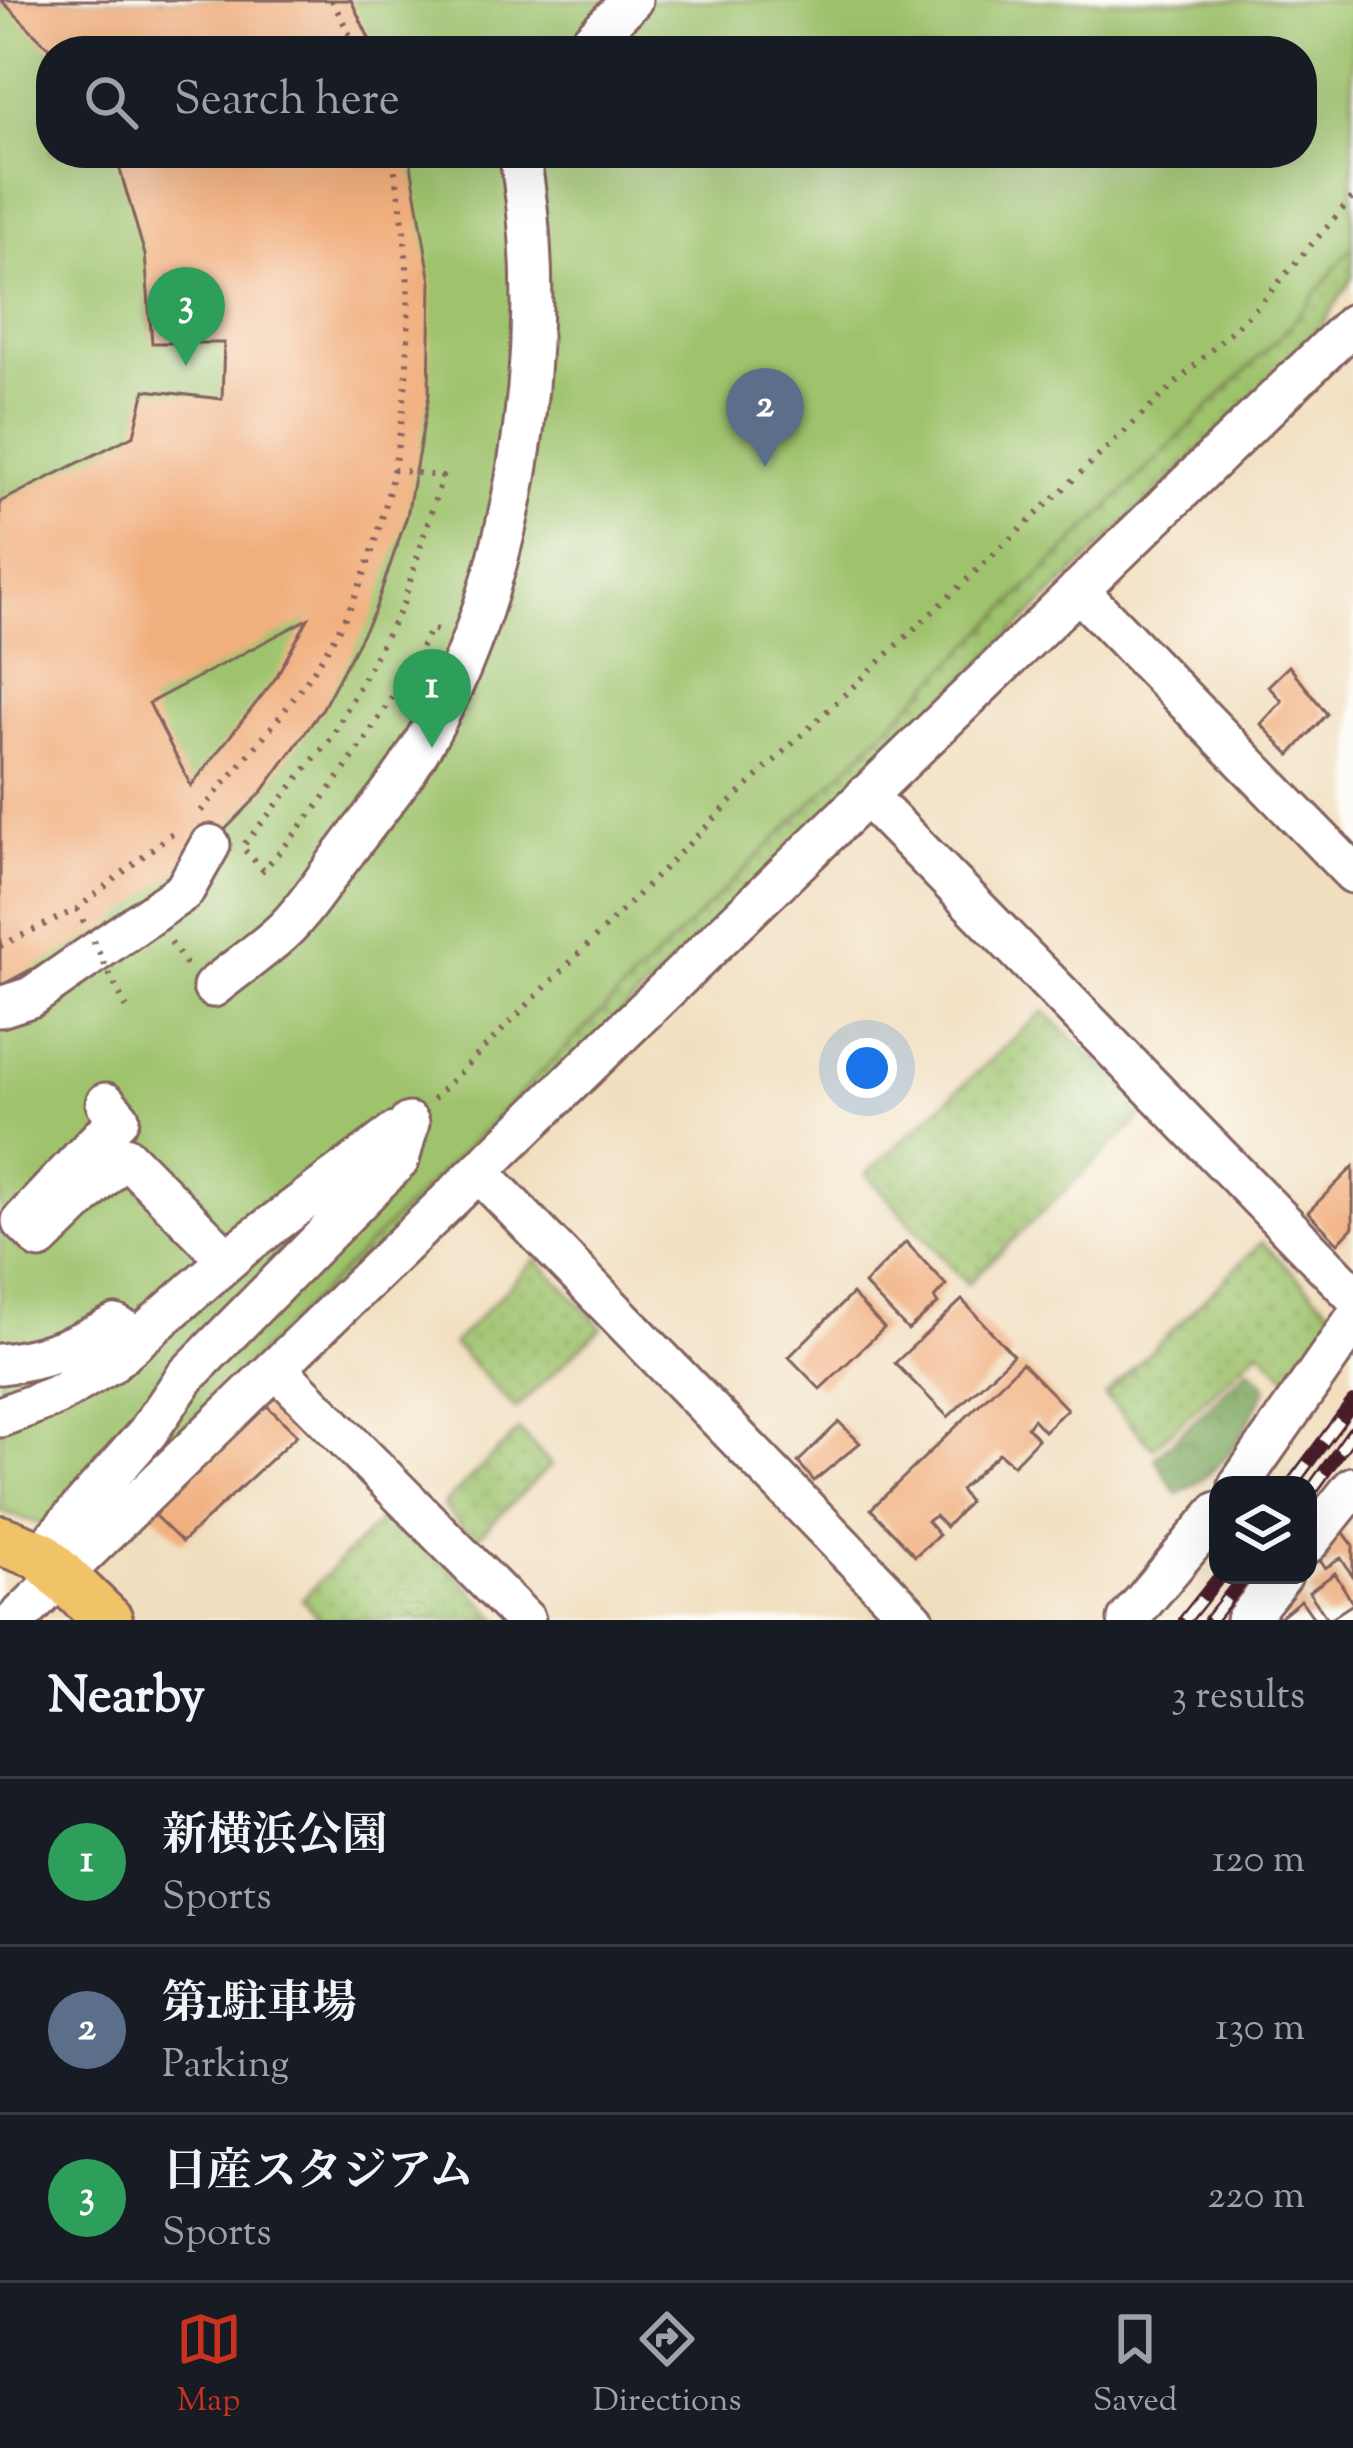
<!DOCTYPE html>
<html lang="en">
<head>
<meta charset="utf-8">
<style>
	body { margin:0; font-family:"Sorts Mill Goudy","Noto Serif JP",serif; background:#242831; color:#f1f3f6 }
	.controls { position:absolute; right:36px; bottom:36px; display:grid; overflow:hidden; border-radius:24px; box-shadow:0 12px 48px #0002 }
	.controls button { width:108px; height:108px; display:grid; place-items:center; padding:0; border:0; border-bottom:3px solid #363941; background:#171b24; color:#f1f3f6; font:60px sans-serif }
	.you { position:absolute; left:867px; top:1068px; width:42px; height:42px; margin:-30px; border:9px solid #fff; border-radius:50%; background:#1a73e8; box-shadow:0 0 0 18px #1a73e833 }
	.badge { display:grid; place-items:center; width:78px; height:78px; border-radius:50%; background:#c8321e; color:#fff; font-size:39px; font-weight:700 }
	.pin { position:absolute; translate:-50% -99px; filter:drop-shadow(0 3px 6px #0008) }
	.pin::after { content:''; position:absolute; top:63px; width:42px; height:36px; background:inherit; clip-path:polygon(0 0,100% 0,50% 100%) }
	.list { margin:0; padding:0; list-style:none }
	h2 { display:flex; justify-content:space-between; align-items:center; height:156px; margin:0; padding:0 48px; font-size:51px }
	h2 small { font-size:39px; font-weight:400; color:#9ea1a6 }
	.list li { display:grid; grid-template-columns:78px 1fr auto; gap:36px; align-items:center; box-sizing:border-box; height:168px; padding:0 48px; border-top:3px solid #363941 }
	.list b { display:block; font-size:45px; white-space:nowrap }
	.list p { margin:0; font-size:39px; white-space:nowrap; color:#9ea1a6 }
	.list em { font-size:39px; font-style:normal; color:#9ea1a6 }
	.icon { flex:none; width:66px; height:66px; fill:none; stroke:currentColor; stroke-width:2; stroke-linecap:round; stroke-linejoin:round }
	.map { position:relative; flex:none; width:1353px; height:1620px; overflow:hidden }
	.search { position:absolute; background:#171b24; box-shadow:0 12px 48px #0002; left:36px; right:36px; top:36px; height:132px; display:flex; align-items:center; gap:30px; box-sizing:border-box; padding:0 42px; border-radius:48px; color:#9ea1a6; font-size:45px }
	.sheet { height:660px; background:#171b24 }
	nav { display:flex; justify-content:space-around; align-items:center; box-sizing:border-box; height:168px; border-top:3px solid #363941; background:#171b24; font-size:33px; color:#9ea1a6 }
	nav a { display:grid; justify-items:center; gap:6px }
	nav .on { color:#c8321e }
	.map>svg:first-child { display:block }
	.grass { fill:url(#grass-dots); stroke:#74714c; stroke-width:3 }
	.forest { fill:url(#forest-crowns); stroke:#646446; stroke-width:3 }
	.park { fill:#9fc36d; stroke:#74714c; stroke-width:3; fill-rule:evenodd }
	.building { fill:#f1af7e; fill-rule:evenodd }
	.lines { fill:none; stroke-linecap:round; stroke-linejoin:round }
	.minor-casing { stroke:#84625e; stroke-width:45 }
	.major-casing { stroke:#84625e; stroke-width:54 }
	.path { stroke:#84625e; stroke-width:6; stroke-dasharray:3 9; stroke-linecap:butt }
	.minor { stroke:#fff; stroke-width:39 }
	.major { stroke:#f1c369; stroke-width:48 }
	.rail-casing { stroke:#4a1f2b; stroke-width:14 }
	.rail { stroke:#fdfcf7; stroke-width:9; stroke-dasharray:27; stroke-linecap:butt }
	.path-bridge { stroke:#84625e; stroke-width:6; stroke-dasharray:3 9; stroke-linecap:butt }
</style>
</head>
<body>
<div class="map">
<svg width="1353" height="1620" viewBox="0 0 1353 1620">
	<defs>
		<pattern id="grass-dots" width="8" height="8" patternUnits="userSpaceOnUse" patternTransform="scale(3)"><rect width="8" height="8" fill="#9fc36d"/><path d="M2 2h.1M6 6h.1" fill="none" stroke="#8aa75f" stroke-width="1.8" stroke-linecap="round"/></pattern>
		<pattern id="forest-crowns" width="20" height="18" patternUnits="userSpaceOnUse" patternTransform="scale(3)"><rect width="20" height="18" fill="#7fa960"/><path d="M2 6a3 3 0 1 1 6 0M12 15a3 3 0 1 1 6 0" fill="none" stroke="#6a894f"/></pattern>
	</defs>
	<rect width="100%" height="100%" fill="#fdfcf7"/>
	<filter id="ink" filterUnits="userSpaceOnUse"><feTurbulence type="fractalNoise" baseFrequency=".00833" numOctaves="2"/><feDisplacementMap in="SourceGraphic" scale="24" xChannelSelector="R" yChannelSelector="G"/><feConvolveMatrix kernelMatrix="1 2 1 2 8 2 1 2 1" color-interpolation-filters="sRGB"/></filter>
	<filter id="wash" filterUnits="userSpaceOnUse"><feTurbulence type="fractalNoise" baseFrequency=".004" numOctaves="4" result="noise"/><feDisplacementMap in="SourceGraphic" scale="48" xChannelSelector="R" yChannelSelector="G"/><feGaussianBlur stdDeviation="2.7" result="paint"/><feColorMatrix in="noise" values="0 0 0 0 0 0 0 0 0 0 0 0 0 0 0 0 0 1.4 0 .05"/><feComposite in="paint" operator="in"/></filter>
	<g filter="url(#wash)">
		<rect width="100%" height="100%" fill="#f1debe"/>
		<path class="grass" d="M1353,206V277L1309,345L94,1526L135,1466Z
			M1044,1011L1149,1110L967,1284L866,1174Z
			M1262,1242L1335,1314L1292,1382L1260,1349L1153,1448L1105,1396Z
			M536,1259L602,1327L515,1409L453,1344Z
			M519,1430L551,1465L473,1541L443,1505Z
			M393,1507L499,1620H320L302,1599Z"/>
		<path class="forest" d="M1249,1368L1267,1387C1242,1434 1227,1471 1177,1494L1155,1458Z"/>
		<path class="park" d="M0,0H1353V246L1290,326L94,1518L65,1532L0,1511ZM51,51H1302V153H51Z"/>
		<g id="blocks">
			<path class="building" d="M1,0H351L375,51H52Z
				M115,153H409L431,282L429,395L407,516L374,612L323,708L262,792L210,845L103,931L0,986V502L134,435L145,390L222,399L224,343H152L145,255ZM308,619L275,679L191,786L149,703Z
				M1289,666L1327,714L1290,755L1261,724L1282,701L1268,686Z
				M1353,1167V1227L1338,1243L1308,1212Z
				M906,1242L946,1285L934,1298L938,1304L908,1330L864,1284Z
				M852,1294L884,1328L820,1389L789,1357Z
				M962,1300L1013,1355L948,1417L895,1363Z
				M1022,1363L1067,1409L1044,1431L1033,1419L1027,1427L1038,1439L1013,1465L999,1453L960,1490L969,1502L946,1527L935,1516L927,1521L939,1535L915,1556L871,1509Z
				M265,1404L297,1435L182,1542L152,1513Z
				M839,1422L860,1443L814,1481L798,1462Z
				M1342,1530L1353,1545V1577L1341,1558L1325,1568L1318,1557Z
				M1335,1573L1353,1604L1328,1620L1309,1592Z
				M1301,1600L1315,1620H1276Z"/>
		</g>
	</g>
	<g filter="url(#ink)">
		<use href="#blocks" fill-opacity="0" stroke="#84625e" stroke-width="3"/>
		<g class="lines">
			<defs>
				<path id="minor" d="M581,51L632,0
					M1078,590L1353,873
					M866,795L1353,1294
					M213,987C236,968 262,951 284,930C307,908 326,876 346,851C366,824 388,798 407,770C515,605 555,345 519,153
					M0,1007L31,997L184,891L210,845
					M106,1103L119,1118L22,1221L40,1239L125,1156L228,1260
					M480,1173L914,1620
					M0,1364C43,1360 77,1345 115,1325L139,1338
					M278,1370L525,1620
					M0,1417L55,1396L109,1364L244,1246L395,1133
					M1239,1485L1353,1322
					M1308,1543L1353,1487
					M40,1555L147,1433L186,1376L399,1160L409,1123
					M16,1620L1353,324
					M1128,1620L1218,1512
					M1246,1620L1282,1575"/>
				<path id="major" d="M0,1540L40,1555L108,1620"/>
			</defs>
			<use href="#minor" class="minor-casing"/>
			<use href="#major" class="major-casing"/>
			<path class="path" d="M332,0L358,51
				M393,469L442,477L403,604L332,737L242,847L263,870C332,796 383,717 431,629L442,632
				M201,811C259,742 325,671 359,587C412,455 422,290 391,153
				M171,942L187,966
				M0,946L77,909L176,830
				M433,1099L742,791L1257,307L1353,197"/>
			<use href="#minor" class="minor"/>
			<use href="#major" class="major"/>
			<defs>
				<path id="rail" d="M1291,1485L1353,1402
					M1308,1495L1353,1432
					M1185,1620L1221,1575
					M1210,1620L1246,1575"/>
			</defs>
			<use href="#rail" class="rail-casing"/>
			<use href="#rail" class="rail"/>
			<path class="path-bridge" d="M77,909L127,1009"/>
		</g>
	</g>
</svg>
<div class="controls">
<button><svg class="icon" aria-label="layers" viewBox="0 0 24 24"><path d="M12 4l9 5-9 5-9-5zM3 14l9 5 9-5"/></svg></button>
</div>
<div class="you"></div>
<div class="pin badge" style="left:432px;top:748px;background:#2e9e5b">1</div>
<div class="pin badge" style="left:765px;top:467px;background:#5c6f8a">2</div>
<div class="pin badge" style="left:186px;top:366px;background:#2e9e5b">3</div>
<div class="search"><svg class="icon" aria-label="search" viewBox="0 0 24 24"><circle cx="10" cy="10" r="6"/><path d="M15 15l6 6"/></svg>Search here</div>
</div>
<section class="sheet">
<h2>Nearby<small>3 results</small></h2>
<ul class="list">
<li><span class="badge" style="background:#2e9e5b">1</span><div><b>新横浜公園</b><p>Sports</p></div><em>120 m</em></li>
<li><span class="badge" style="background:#5c6f8a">2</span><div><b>第1駐車場</b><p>Parking</p></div><em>130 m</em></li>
<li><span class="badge" style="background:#2e9e5b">3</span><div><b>日産スタジアム</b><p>Sports</p></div><em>220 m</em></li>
</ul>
</section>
<nav>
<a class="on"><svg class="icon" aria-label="map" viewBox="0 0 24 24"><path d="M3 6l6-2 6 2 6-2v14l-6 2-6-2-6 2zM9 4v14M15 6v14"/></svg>Map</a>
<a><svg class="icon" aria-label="directions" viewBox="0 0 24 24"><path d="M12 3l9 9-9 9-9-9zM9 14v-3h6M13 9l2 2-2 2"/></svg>Directions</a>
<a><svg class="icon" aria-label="saved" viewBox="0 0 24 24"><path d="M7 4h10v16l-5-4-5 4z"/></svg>Saved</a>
</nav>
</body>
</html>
